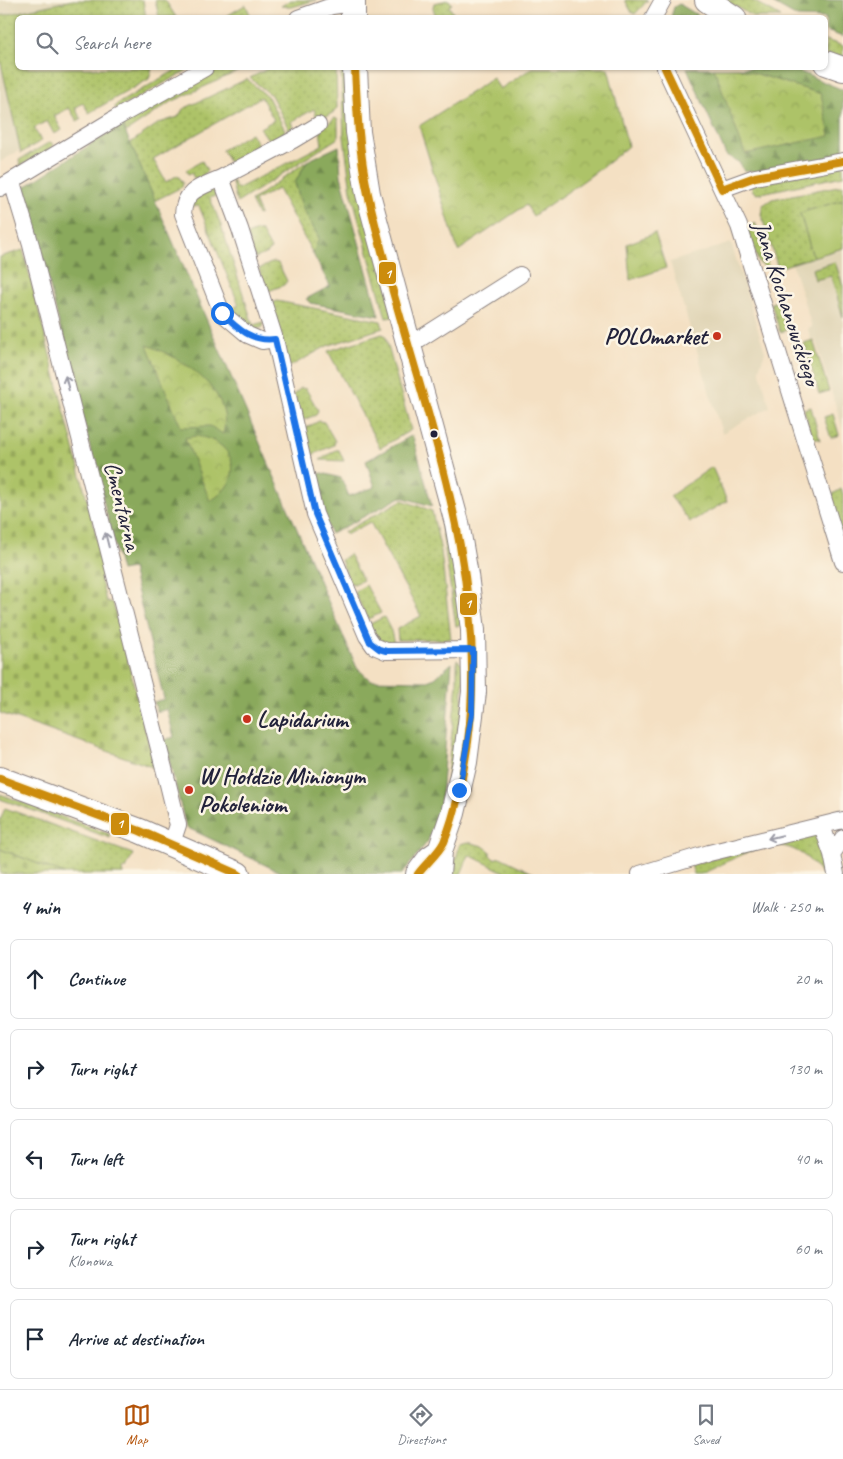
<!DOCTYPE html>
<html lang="en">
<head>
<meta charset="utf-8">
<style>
	body { margin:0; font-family:Caveat,sans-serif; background:#f2f2f3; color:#1f2937 }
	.stop { position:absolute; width:15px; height:15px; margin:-11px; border:4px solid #1a73e8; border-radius:50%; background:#fff }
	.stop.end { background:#1a73e8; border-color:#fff; box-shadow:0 1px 5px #0008 }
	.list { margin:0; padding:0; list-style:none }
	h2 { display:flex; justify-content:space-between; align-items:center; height:65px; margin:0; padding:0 20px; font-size:21px }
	h2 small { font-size:16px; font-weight:400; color:#747a83 }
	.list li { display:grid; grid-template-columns:32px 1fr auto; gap:15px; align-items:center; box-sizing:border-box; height:80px; margin:0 10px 10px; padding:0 10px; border:1px solid #e0e1e3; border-radius:8px }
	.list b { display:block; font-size:19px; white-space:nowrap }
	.list p { margin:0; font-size:16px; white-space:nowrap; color:#747a83 }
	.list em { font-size:16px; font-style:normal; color:#747a83 }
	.icon { flex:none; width:28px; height:28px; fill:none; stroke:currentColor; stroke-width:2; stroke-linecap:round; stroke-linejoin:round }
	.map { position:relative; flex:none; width:843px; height:874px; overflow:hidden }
	.search { position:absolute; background:#fff; box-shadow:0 1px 4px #0004; left:15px; right:15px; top:15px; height:55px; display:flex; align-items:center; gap:12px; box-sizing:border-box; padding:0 18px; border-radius:8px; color:#747a83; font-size:19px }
	.sheet { height:515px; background:#fff }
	nav { display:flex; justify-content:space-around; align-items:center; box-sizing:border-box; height:70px; border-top:1px solid #e0e1e3; background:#fff; font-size:14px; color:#747a83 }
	nav a { display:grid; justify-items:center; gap:2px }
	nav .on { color:#b45309 }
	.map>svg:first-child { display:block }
	.built { fill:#e1d6b7 }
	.grass { fill:url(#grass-dots); stroke:#687251 }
	.forest { fill:url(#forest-firs); stroke:#56664c }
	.cemetery { fill:url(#cemetery-stones); stroke:#687251 }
	.park { fill:url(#park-crowns); stroke:#687251 }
	.pitch { fill:#adc367; stroke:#687251 }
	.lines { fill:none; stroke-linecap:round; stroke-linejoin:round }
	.street-casing { stroke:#8b817f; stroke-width:18 }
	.secondary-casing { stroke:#8b817f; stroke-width:26 }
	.street { stroke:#fff; stroke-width:16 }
	.secondary { stroke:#fff; stroke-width:24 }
	.bus-1-casing { stroke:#fcf5e5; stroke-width:11 }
	.bus-1 { stroke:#cc8c0c; stroke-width:8 }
	.oneway { stroke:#9c9ca7 }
	.route { stroke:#1a73e8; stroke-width:6 }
	.poi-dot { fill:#c8321e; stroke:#fcf5e5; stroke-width:2 }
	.bus-dot { fill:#22223b; stroke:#fcf5e5; stroke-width:2 }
	.labels { text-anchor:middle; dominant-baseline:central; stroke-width:5; stroke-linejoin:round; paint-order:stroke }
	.street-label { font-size:24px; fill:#22223b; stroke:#fcf5e5 }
	.poi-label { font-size:24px; font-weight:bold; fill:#22223b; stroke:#fcf5e5; text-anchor:start }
	.line-badge { stroke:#fcf5e5; stroke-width:2 }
	.badge-label { font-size:14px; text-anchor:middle; font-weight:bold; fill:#fff }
</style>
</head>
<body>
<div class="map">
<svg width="843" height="874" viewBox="0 0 843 874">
	<defs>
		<pattern id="grass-dots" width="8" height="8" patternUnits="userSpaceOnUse" patternTransform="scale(1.25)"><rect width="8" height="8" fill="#adc367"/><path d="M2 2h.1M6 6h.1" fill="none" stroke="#95a75a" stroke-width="1.8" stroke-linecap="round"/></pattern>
		<pattern id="forest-firs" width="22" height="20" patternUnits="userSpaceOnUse" patternTransform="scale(1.25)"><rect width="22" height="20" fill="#8aa95c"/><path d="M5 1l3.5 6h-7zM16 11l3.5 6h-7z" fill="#70894d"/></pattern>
		<pattern id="cemetery-stones" width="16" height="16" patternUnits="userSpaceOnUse" patternTransform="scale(1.25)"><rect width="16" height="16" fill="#adc367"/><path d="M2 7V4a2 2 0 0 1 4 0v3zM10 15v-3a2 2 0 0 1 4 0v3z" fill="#95a75a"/></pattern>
		<pattern id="park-crowns" width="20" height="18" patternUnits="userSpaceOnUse" patternTransform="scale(1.25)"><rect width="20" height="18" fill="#adc367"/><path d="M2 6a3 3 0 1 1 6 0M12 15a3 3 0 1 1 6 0" fill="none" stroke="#95a75a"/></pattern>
	</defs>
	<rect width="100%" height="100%" fill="#fcf5e5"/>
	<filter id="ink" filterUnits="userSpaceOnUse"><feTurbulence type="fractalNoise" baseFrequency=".02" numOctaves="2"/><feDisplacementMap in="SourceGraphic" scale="10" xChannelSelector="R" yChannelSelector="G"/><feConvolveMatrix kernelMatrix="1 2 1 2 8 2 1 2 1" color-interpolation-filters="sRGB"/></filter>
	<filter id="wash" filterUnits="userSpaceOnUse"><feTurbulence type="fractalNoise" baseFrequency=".0096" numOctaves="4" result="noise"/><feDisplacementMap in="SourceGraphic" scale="20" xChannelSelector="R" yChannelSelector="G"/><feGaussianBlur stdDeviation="1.12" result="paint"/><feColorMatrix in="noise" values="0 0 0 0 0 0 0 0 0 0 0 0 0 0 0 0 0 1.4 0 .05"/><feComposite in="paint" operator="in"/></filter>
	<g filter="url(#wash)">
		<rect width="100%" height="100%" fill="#f4e0c3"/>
		<path class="built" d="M0,0H73L0,16Z
			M0,59L20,150L0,162Z
			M843,187V429L815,339L811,340L808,329L812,327L773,203Z
			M731,243L765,352L759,369L770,407L722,433L670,262Z"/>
		<path class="grass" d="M73,0H143L146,17L18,18V68H152L149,79L89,113L83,103L75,108L81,119L77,121L69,108L54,116L62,130L54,134L47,121L34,128L41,141L21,153L0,59V16Z
			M155,0H165L176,17H159Z
			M291,0H316L292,7L281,6Z
			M449,0L452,4L449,6L454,15L453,17H436L433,8L434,3Z
			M625,0H648L635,14L632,13Z
			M724,0H752L781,17H754Z
			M246,5L251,17H225L245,5Z
			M826,40L843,46V61L826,54Z
			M179,68H191L116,110L115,106L117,104Z
			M220,68H245L169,103L126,132L123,123Z
			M269,68H336L337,108L334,112L318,121L314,109L291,122L296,133L292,135L271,95L250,78Z
			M341,68H347L393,317L386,318L351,191L344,137Z
			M247,79L268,97L285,130L283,135L270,142L260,128L274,120L261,97L153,159L166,182L178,175L183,183L182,187L154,201L130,143L159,123L178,117L183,109Z
			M335,118L338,120V138L237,203L231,179L237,189L322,145L320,130Z
			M251,133L258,145L257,148L232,163L229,162L222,150Z
			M50,142L53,144V147L20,166L19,160Z
			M202,161L207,170C205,176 200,179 194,178L191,173L188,174L186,170Z
			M307,161L295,183L303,209L320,238L313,254L278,189L254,201L260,214L258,215L251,201Z
			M843,165V176L757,194L753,191L750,184Z
			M843,185V200L800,213L813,257L778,268L761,214L763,205L772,199Z
			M214,189L220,194L210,198L221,225L253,325L264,322L263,327L254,331L229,310L239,305L199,206H190L193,199Z
			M755,222L769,269L759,263L747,230Z
			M257,231H261L271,249L268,253L255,258L247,235Z
			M273,262L278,263L287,281L284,285L266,292L259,269Z
			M835,262L843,286V317L831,276L815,280L812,269Z
			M277,301L381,321L383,328L327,346L291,366H288L271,304Z
			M778,301L787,330L780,332L771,303Z
			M382,334L385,335L411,430L380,448L328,351Z
			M813,340L829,391L819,394L804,343Z
			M301,388L306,389L318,410L316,415L300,421L294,394Z
			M811,407L820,440L811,436L804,409Z
			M833,414L839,435L831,438L824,417Z
			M319,421L324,422L335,441L334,445L310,456L304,429Z
			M336,450H339L344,461L320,460Z
			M841,489L843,494V540L831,502L833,494Z
			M402,500L432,511L441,551L451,639L398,640L397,629L421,616L370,522L346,535L344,532Z
			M448,522L463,625L456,626L441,523Z
			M349,554L363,580L354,584L350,583L341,560Z
			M366,585L381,613L368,619L355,594L357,590Z
			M384,617L391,631L394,644L378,640L368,625Z
			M457,659L463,666L464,671L461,725L444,807L457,683Z
			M0,794L109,834L110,838L0,799Z
			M5,808L133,854L126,869L123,868L122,872L124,874H64L0,849V821Z
			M807,831L819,835L828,874H821C784,822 748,854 701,874H694L691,865Z
			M468,842L483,846L490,851V855L494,859L500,857L535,874H508L469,855L461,874H452L460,844Z"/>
		<path class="forest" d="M767,0H843V37L826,31V18L797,17Z
			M679,4L701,17H671L674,7Z
			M687,68H791L843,90V157L755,172L743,170L740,163L726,155Z
			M122,124L357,668L370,680L427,681L435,678L452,663L440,809L428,841L402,874H284L186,827L164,740L174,737L167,709L157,712L154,702L164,699L132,569L121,571L25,187Z
			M339,146L341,176L379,316L310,303L306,299L330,286L313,254L319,238L303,209L295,183L307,161Z
			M411,436L413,437L432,506L401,497L331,534L320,511L314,476L322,473L341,478L349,496L375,487L366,461Z"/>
		<path class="cemetery" d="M23,250L107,577L100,578L106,601L113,603L155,768L0,713V257Z
			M0,849L64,874H0Z"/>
		<path class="park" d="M532,68H608L628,146C599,172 565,193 533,216L526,205L458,251L419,126L493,78L500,89Z
			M714,68H738L821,94L830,136L745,154Z
			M655,233L666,268L630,280L627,244Z
			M147,345C181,357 235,391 223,434L210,426L181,427Z
			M195,436C236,440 247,480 210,501L185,438Z
			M712,467L727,501L690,522L670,496Z"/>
		<path class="pitch" d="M843,200V248L813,257L800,213Z"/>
	</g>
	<g filter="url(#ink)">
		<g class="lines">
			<defs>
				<path id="street" d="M298,18L332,6L353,3
					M653,18L663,0
					M665,68L739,226L843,562
					M318,125L293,140L221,178L240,229L275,339L315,514L367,636L374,646L386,651L473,650
					M221,178C201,187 184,190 183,214L222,313L248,335L262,341L275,339
					M12,182L31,245L168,784L178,825L172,843
					M0,188L116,118L205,68
					M722,189L755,177L843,161
					M410,345L520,275
					M822,826L832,854L836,874
					M832,854L843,838
					M640,874L709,853L843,820"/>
				<path id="secondary" d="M353,0V18
					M707,0L734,18
					M826,63L843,69
					M355,68L358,132L368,194L457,523L466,575L473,630L474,692L465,762L453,813L440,851L438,874
					M0,779L140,831L238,874
					M418,874L430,858L440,851"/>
			</defs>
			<use href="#street" class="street-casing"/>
			<use href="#secondary" class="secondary-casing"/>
			<use href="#street" class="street"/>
			<use href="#secondary" class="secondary"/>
			<defs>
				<path id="bus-1" d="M355,68C357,110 359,153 368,194C408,378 492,549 468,742C463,775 457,810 444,842C438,854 426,863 418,874
					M665,68L722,189
					M722,189L755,177L843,161
					M0,779L140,831L238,874"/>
			</defs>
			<use href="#bus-1" class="bus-1-casing"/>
			<use href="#bus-1" class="bus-1"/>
		</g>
		<defs><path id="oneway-shaft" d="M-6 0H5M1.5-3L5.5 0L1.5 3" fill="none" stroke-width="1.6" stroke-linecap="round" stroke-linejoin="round" transform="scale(1.25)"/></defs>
		<g class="oneway">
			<use href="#oneway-shaft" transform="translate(67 383) rotate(-104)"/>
			<use href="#oneway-shaft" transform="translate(107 540) rotate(-104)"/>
			<use href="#oneway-shaft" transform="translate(775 837) rotate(167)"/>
		</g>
	</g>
	<g class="lines" filter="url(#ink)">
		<path class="route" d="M222,313C238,329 252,342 275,339L315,514L370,642L379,649L386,651L473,650L472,714L459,790"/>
	</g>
	<g class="poi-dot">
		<circle cx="717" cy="336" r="5"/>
		<circle cx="247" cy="719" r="5"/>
		<circle cx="189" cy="790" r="5"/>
	</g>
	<circle class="bus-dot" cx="434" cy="434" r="4.5"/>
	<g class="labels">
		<g class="street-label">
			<text transform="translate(787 303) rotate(72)">Jana Kochanowskiego</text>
			<text transform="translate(123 506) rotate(76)">Cmentarna</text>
		</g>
		<g class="poi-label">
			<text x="707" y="336" text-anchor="end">POLOmarket</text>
			<text x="257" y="719">Lapidarium</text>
			<text x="199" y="776">W Hołdzie Minionym<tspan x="199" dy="28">Pokoleniom</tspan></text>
		</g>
	</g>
	<g class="line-badge">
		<rect x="378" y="261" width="19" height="24" rx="5" fill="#cc8c0c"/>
		<rect x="459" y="592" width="19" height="24" rx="5" fill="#cc8c0c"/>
		<rect x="110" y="812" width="20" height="24" rx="5" fill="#cc8c0c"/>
	</g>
	<g class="badge-label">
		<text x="388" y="278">1</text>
		<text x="468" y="608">1</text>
		<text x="120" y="828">1</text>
	</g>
</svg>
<div class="stop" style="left:222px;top:313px"></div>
<div class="stop end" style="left:459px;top:790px"></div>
<div class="search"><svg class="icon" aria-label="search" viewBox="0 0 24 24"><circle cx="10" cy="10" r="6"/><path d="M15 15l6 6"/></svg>Search here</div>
</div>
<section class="sheet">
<h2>4 min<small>Walk · 250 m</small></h2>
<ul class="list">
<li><svg class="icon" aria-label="ahead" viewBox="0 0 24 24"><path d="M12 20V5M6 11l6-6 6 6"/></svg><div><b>Continue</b></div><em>20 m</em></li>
<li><svg class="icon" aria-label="right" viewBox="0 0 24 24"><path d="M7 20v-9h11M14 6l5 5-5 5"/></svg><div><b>Turn right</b></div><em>130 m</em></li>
<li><svg class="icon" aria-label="left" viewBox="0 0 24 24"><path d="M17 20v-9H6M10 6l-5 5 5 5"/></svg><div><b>Turn left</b></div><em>40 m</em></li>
<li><svg class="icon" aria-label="right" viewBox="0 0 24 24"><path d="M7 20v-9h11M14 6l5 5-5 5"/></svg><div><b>Turn right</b><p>Klonowa</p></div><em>60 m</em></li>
<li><svg class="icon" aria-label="arrive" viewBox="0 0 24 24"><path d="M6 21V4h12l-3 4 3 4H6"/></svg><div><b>Arrive at destination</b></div></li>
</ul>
</section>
<nav>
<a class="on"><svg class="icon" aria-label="map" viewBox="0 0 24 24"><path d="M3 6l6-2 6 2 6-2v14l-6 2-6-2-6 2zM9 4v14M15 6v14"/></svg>Map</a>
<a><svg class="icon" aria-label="directions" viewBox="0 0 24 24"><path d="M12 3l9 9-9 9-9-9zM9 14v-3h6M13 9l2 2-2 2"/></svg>Directions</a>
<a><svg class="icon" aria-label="saved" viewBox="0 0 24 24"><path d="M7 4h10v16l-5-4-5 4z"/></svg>Saved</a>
</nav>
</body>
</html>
